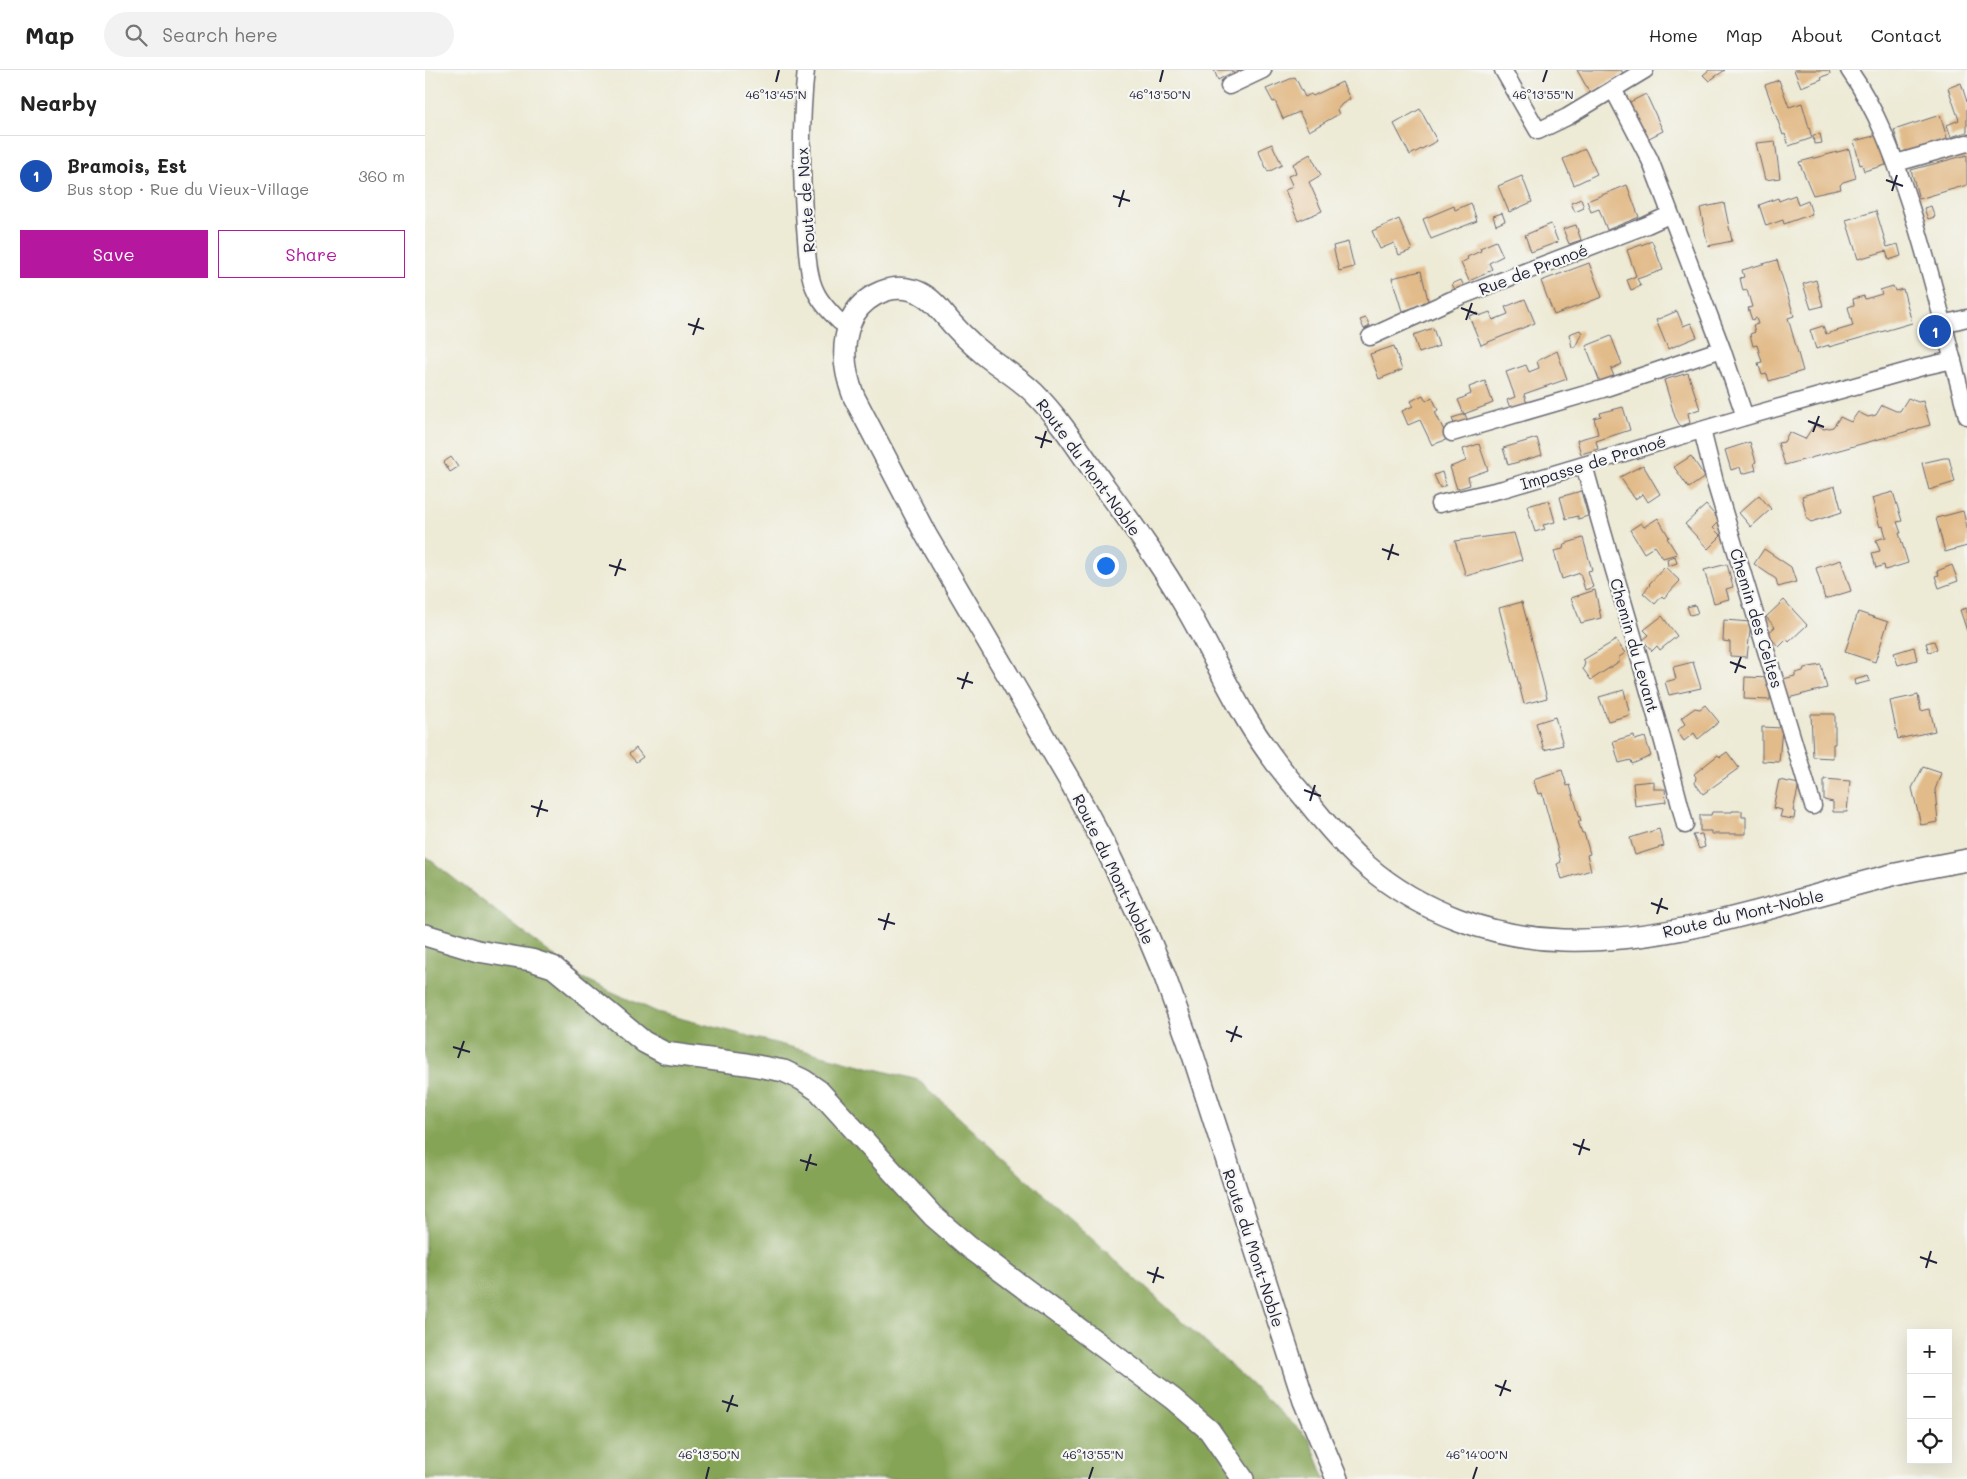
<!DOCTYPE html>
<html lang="en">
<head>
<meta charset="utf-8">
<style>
	body { margin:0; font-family:Mali,sans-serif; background:#f2f2f2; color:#222 }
	.controls { position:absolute; right:15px; bottom:15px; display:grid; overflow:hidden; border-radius:0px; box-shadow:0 5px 20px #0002 }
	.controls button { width:45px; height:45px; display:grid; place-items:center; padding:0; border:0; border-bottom:1px solid #e0e0e0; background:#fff; color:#222; font:25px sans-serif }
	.you { position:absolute; left:680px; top:495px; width:18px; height:18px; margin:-12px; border:4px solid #fff; border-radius:50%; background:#1a73e8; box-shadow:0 0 0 8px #1a73e833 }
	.badge { display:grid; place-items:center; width:32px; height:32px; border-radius:50%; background:#b5179e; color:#fff; font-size:16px; font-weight:700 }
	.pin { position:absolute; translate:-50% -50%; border:2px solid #fff; box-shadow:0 1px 5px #0006 }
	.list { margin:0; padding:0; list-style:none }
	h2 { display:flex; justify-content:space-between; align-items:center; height:65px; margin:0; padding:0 20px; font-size:21px }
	h2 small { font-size:16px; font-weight:400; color:#767676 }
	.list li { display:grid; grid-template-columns:32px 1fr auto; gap:15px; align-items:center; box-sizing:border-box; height:80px; padding:0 20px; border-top:1px solid #e0e0e0 }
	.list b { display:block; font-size:19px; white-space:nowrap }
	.list p { margin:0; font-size:16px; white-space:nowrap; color:#767676 }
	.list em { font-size:16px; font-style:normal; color:#767676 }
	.actions { display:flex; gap:10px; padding:15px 20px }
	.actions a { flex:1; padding:11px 0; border:1px solid #b5179e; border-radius:0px; text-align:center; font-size:18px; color:#b5179e }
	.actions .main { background:#b5179e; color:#fff }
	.icon { flex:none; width:28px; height:28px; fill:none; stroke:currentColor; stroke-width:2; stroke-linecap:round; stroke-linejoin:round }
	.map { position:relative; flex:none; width:1542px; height:1409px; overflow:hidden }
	header { display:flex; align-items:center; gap:30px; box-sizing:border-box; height:70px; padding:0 25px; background:#fff; border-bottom:1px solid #e0e0e0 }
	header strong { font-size:24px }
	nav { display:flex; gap:28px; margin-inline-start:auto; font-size:18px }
	.search { width:350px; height:45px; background:#f2f2f2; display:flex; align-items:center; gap:12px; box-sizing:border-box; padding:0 18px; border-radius:28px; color:#767676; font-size:19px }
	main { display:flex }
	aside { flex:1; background:#fff }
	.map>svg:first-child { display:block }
	.forest { fill:#86a457; stroke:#546349 }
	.building { fill:#e2bb8a }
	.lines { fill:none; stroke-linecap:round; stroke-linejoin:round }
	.minor-casing { stroke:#696871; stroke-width:19 }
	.tertiary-casing { stroke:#696871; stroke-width:24 }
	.minor { stroke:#fff; stroke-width:16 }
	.tertiary { stroke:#fff; stroke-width:21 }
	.ticks { fill:none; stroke:#22223b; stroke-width:2 }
	.labels { text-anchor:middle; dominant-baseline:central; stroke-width:4.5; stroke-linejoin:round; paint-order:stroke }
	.street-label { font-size:16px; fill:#22223b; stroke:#f6f6f2 }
	.ticks-label { font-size:12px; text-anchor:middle; fill:#22223b; stroke:#f6f6f2; stroke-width:4.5; stroke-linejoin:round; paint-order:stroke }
</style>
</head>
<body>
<header>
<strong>Map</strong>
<div class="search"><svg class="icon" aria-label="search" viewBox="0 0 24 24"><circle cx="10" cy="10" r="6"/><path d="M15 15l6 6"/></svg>Search here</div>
<nav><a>Home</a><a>Map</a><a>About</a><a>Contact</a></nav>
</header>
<main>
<aside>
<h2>Nearby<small></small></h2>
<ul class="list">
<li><span class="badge" style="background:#1a4fb4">1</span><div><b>Bramois, Est</b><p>Bus stop · Rue du Vieux-Village</p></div><em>360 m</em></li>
</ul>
<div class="actions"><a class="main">Save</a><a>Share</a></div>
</aside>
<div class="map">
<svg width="1542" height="1409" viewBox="0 0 1542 1409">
	<rect width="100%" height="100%" fill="#f6f6f2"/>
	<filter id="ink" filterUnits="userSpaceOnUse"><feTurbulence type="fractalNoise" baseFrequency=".02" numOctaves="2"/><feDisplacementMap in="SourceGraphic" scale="10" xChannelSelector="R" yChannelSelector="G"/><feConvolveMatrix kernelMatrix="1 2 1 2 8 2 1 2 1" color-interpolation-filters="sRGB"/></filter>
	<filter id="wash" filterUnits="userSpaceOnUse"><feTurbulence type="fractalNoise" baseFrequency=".0096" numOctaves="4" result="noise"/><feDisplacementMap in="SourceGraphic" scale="20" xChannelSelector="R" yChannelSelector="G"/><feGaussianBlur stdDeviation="1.12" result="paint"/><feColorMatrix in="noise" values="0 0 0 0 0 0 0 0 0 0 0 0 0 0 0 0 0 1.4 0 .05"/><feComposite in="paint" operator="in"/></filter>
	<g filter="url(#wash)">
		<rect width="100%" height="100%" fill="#edead5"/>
		<path class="forest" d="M0,786L157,908L231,942L493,1010L827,1315L884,1369L900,1409H0Z"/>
		<g id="blocks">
			<path class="building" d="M789,0H824L810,7L808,2L793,10Z
				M1152,0H1196L1198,3L1165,23Z
				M1284,0H1300L1284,11L1278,5Z
				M1369,0H1404L1405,4L1396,7L1397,9L1376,17Z
				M870,7L880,27L886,24L888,26L917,12L925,29L917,34L912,40L914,44L884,61L874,42L858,49L850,31L848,32L841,19Z
				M1354,10L1364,37L1377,33L1387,68L1364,76L1360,64L1358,65L1340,15Z
				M1536,13L1542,32V62L1526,67L1522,55L1534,50L1523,18Z
				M1221,24L1238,61L1220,70L1203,33Z
				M995,39L1012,71L985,85L969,54Z
				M1515,45L1523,71L1477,86L1469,60Z
				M1395,64L1397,73L1389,74L1388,65Z
				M1453,65L1461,95L1439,101L1437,94L1435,95L1429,71Z
				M1350,71L1355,108L1340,110L1331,73Z
				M847,74L857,95L843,102L833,80Z
				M1160,79L1172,104L1149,115L1138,89Z
				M1424,79L1431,108L1418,112L1415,115L1416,119L1388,125L1374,92Z
				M885,84L896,105L884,112L897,141L873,151L860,120L868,117L863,106L871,103L868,94Z
				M1542,85V115L1494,129L1486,100Z
				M1097,106L1107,132L1084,142L1073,116Z
				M1202,115L1214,147L1182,160L1174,139L1166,142L1162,131Z
				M1370,125L1373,135L1383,131L1387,144L1359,154L1358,150L1341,156L1334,135L1353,128L1354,131Z
				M1156,129L1159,138L1150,142L1146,133Z
				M1046,133L1052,151L1006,169L998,149L1029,136L1030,140Z
				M1299,133L1307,171L1283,176L1275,138Z
				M1506,136L1510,147L1503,149L1499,138Z
				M1451,141L1462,177L1473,174L1476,186L1464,190L1461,181L1433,189L1421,150Z
				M1077,143L1080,151L1071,155L1068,146Z
				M974,149L987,180L974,185L969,173L955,179L947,161Z
				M1126,154L1133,172L1106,182L1100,165Z
				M1151,155L1156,170L1144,174L1138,159Z
				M1071,171L1078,186L1064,193L1067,199L1060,204L1044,211L1036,193L1043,189L1042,187L1056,181L1055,178Z
				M1227,171L1238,200L1212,209L1216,216L1206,220L1202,210L1211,206L1202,180Z
				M923,172L929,197L914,201L908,176Z
				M1352,190L1369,246L1363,248L1378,301L1344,311L1342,304L1337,305L1333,293L1337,292L1332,275L1328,276L1325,264L1330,262L1328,255L1333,254L1331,248L1327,250L1323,238L1327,237L1322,220L1318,221L1315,208L1319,207L1317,200Z
				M1164,193L1177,227L1129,245L1116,211Z
				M996,201L1004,234L977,241L967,208Z
				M1036,210L1039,216L1030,220L1027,214Z
				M1391,210L1398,236L1386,239L1378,214Z
				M1468,216L1470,221L1478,219L1487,253L1404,277V275L1391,279L1385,260L1398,256L1401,264L1428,256L1423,237L1429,235L1428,229L1439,226L1440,229L1457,224L1455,220Z
				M1100,229L1110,253L1056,275L1044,246L1053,243L1054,246L1065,242L1068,250L1083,244L1080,237Z
				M1252,241L1258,256L1266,253L1272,267L1243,279L1231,250Z
				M941,248L945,256L939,259L935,250Z
				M1008,258L1014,276L994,283L988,265Z
				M1155,260L1157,263L1150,277H1147L1144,264Z
				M1186,266L1197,294L1186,299L1189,306L1175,312L1161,276Z
				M969,276L977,300L954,309L945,284Z
				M1132,281L1142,309L1099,324L1102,334L1086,340L1082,330L1090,327L1081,302L1101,295L1104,302L1114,298L1112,291Z
				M1263,303L1275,339L1263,343L1265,353L1256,356L1254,354L1250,347L1239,310Z
				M1060,311L1068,333L1039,344L1033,330L1046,324L1044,317Z
				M998,325L1001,331L1007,327L1013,340L1010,342L1023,369L1007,375L995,350L983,355L977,341L988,336L986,331Z
				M1483,328L1493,332L1498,331L1505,355L1360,395L1353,373L1359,372L1364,362L1380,369L1389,355L1399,359L1408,357L1415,347L1426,352L1433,342L1443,347L1451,345L1457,335L1471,341H1475Z
				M1198,337L1205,360L1171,371L1173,379L1156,384L1152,370L1173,364L1169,348L1176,346L1175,343Z
				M1040,344L1044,355L1031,360L1027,348Z
				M1112,368L1117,385L1083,395L1078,378Z
				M1325,372L1331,392L1329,393L1331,400L1317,404L1315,397L1306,400L1300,380Z
				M1054,374L1063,400L1043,407L1045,415L1032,419L1025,397L1041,391L1038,379Z
				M1266,386L1280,407L1264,418L1249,397Z
				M26,387L33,397L25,402L19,392Z
				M1519,388H1524L1530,412L1504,420L1497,393Z
				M1218,395L1235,424L1223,432L1218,424L1210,429L1195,407Z
				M1017,402L1021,415L1015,418L1009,405Z
				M1410,416L1417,442L1386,452L1382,449L1377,426Z
				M1156,421L1163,446L1153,449V446L1141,449L1135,427Z
				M1468,422L1477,451L1472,452L1476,463H1474L1483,493L1460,500L1459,495L1451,498L1447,483L1455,481L1451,470L1461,467L1458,456L1455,457L1447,428Z
				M1334,425L1346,439L1326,457L1314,443Z
				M1124,430L1130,452L1118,455L1120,459L1110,462L1102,436Z
				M1281,435L1295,451L1288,458L1296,466L1283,479L1260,454Z
				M1538,441L1542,457V476L1520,482L1511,448Z
				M1233,448L1244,467L1242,468L1252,484L1238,488L1230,476L1219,483L1205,460L1216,453L1219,457Z
				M1089,463L1097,490L1041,506L1030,471Z
				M1158,468L1167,500L1163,501L1168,517L1160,520L1155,503L1137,509L1129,481L1138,479L1139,474Z
				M1339,479L1366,497L1371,512L1353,517L1351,509L1329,494Z
				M1250,486L1252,493L1243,496L1242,489Z
				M1416,490L1426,521L1400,529L1391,498Z
				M1302,494L1308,517L1301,519L1304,529L1289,533L1279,500Z
				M1527,495L1533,511L1514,518L1510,506L1514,505L1512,501Z
				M1240,497L1255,511L1239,528L1237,526L1230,534L1218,523L1225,515L1224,514Z
				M1170,520L1176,548L1156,553L1146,528Z
				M1359,530L1382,555L1364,572L1362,569L1354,577L1342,564L1350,557L1341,547Z
				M1097,532L1122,628L1099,634L1074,538Z
				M1270,535L1273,543L1265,545L1262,537Z
				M1542,538V561L1535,540Z
				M1433,542L1463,552L1450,592L1420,582Z
				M1237,546L1252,566L1235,580L1232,576L1227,581L1218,570L1224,565L1219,560Z
				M1299,550L1326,552L1322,587L1305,586V572L1298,571Z
				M1191,570L1200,583L1193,588L1195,591L1166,610L1158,599L1160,593L1158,590Z
				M1509,571L1512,579L1504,582L1501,573Z
				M1489,577L1492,590L1473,595L1469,583Z
				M1268,592L1276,618L1244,625L1240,612L1251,609L1248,597Z
				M1396,595L1402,618L1363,628L1358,609L1370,606V603L1378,601L1379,598Z
				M1443,606L1445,611L1430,615L1429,610Z
				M1320,607L1346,608L1345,630L1319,629Z
				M1199,620L1205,645L1183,651L1174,627Z
				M1493,625L1496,641L1505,639L1510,661L1473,669L1465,631Z
				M1280,635L1294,652L1273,669L1269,663L1259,671L1252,661L1260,654L1256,648L1270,638L1275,639Z
				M1386,644H1410V674H1408V688L1388,687Z
				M1130,647L1138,675L1119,680L1111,653Z
				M1337,657L1357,658L1354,692L1337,691Z
				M1209,665L1210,670L1220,667L1226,686L1207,694L1206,690L1194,693L1188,671Z
				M211,678L218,687L211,692L204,684Z
				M1302,682L1314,698L1278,724L1270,713L1271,707L1269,704L1293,685L1295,687Z
				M1498,697L1516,703L1510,720L1513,752L1496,755L1487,718Z
				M1137,700L1142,716L1145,715L1156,751H1153L1157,763H1159L1165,784L1162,785L1166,800L1137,809L1132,794L1136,792L1117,723L1113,724L1108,709Z
				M1399,709L1425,711L1422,742H1408V732L1399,730Z
				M1354,710L1374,714L1368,741L1370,742L1369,749L1355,747L1357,740L1348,738Z
				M1229,711V719H1240L1241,732L1210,736L1208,713Z
				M1307,741H1317V747H1321V764H1286V761H1275V745H1286L1287,742H1307Z
				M1234,759L1239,776L1210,785L1205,768Z
				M1277,764L1280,777L1274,779L1268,765Z"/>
		</g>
	</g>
	<g filter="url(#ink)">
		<use href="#blocks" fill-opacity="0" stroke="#696871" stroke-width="1"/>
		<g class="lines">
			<defs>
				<path id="minor" d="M381,0C375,53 376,104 380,157C382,176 382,205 391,222C396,233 406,243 415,252
					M1078,0L1113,61L1142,47L1220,0
					M1424,0C1452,40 1469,86 1484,132C1507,202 1523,274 1542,346
					M804,16L838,0
					M1188,19L1225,90L1297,279L1320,347
					M1471,93L1542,73
					M1518,254L1542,248
					M945,267L1026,230L1222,155L1244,145
					M1277,360L1290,412L1388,736
					M1027,363L1178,319L1297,279
					M1159,395C1192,515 1230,634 1260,755
					M1014,434L1078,419L1320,347L1497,297L1528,290"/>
				<path id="tertiary" d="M0,865L53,881L106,890L128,897L219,972L240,983L321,994L359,1001L378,1010L394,1021L508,1146L544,1177L748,1329L784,1360L818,1409
					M912,1409L879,1331L768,985L740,907L722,864L681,778L646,713L501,465L429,327C420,304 416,277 425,253C434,229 462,213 487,220C500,223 509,232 517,242C530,258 544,272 560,285C576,298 594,308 609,323C637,351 659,388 682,420C709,457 736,494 759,534C781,571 799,611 821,648C838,677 858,703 880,728C899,752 919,776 942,796C995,842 1068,868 1138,870C1251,873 1359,832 1467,805C1492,799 1517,795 1542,790"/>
			</defs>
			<use href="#minor" class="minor-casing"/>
			<use href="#tertiary" class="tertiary-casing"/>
			<use href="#minor" class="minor"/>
			<use href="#tertiary" class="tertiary"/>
		</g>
	</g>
	<path class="ticks" d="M351,12L354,0M735,12L738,0M1118,12L1122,0M1461,110L1478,116M1467,121L1472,105M688,126L705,131M694,137L699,120M1036,238L1052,244M1041,250L1047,233M263,254L279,259M268,265L274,248M1383,351L1399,357M1388,362L1394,346M610,367L627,372M616,378L621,361M957,479L974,485M963,490L968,474M184,495L201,500M190,506L196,489M1305,592L1321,598M1310,603L1316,587M532,608L548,613M537,619L543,602M879,720L896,726M885,731L890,715M106,736L123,741M112,747L117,730M1226,833L1243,839M1232,844L1237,828M453,849L470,854M459,860L464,843M801,961L817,967M806,972L812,956M28,977L45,982M33,988L39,971M1148,1074L1165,1080M1154,1085L1159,1069M375,1090L392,1095M381,1101L386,1084M1495,1187L1512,1193M1501,1198L1506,1181M722,1202L739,1208M728,1213L733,1197M1070,1315L1086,1321M1075,1326L1081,1310M297,1331L313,1336M302,1342L308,1325M281,1409L284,1397M664,1409L668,1397M1048,1409L1052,1397"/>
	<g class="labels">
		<g class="street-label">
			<text transform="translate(380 130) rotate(-94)">Route de Nax</text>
			<text transform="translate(1108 199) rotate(-21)">Rue de Pranoé</text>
			<text transform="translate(1168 392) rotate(-17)">Impasse de Pranoé</text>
			<text transform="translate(664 397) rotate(54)">Route du Mont-Noble</text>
			<text transform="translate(1332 548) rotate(73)">Chemin des Celtes</text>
			<text transform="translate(1210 575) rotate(74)">Chemin du Levant</text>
			<text transform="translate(689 799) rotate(64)">Route du Mont-Noble</text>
			<text transform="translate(1318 843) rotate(-13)">Route du Mont-Noble</text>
			<text transform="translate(829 1178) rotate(72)">Route du Mont-Noble</text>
		</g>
	</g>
	<g class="ticks-label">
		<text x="351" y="29">46°13'45"N</text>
		<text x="735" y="29">46°13'50"N</text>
		<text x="1118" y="29">46°13'55"N</text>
		<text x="284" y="1389">46°13'50"N</text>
		<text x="668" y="1389">46°13'55"N</text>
		<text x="1052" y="1389">46°14'00"N</text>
	</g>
</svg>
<div class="controls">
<button>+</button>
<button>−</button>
<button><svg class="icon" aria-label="locate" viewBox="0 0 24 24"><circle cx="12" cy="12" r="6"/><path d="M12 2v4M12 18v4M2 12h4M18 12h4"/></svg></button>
</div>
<div class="you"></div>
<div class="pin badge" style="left:1510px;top:261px;background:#1a4fb4">1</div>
</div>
</main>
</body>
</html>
